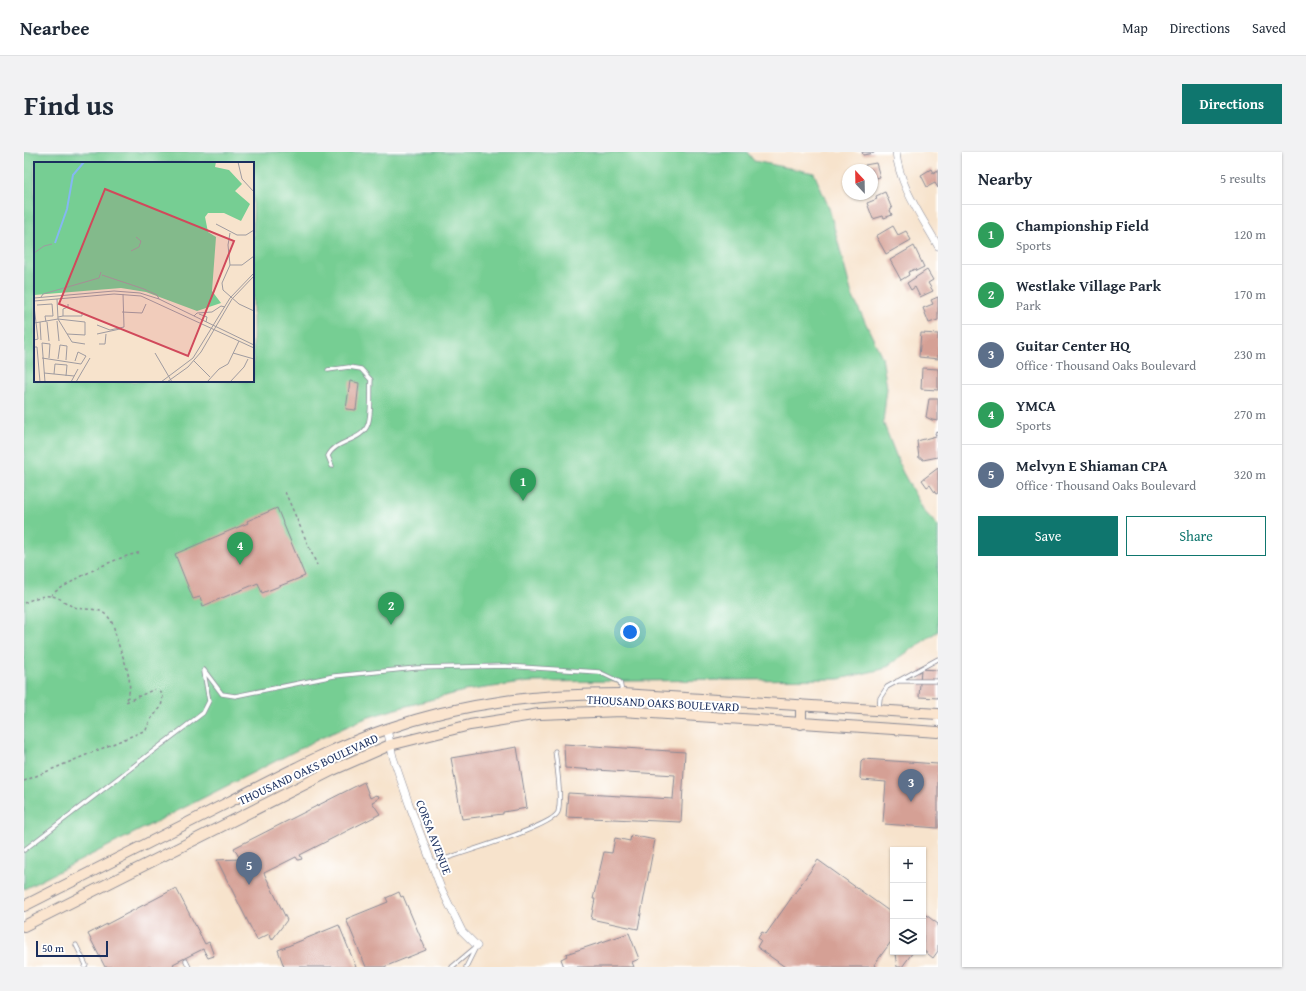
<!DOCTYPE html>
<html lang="en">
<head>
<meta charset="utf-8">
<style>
	body { margin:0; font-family:"Gentium Book Plus",serif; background:#f2f2f3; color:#1f2937 }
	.controls { position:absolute; right:12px; bottom:12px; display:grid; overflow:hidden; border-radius:0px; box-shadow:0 1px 3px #0004 }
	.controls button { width:36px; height:36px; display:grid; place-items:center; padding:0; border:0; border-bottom:1px solid #e0e1e3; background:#fff; color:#1f2937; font:20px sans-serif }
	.compass { position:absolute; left:818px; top:12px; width:36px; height:36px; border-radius:50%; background:#fff; box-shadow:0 1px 3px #0004; rotate:338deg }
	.scale { position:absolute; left:12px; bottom:10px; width:72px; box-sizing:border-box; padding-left:4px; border:2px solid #1b2f5e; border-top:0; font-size:11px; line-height:14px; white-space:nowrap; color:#1b2f5e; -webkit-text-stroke:3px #fff; paint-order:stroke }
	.you { position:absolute; left:606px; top:480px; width:14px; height:14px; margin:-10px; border:3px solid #fff; border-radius:50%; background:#1a73e8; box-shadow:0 0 0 6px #1a73e833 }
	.badge { display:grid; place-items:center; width:26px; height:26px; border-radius:50%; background:#0f766e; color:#fff; font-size:13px; font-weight:700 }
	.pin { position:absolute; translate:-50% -33px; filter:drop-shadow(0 1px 2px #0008) }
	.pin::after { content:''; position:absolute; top:21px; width:14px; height:12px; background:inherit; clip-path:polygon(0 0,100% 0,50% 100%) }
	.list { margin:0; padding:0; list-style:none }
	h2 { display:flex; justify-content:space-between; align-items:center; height:52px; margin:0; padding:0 16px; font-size:17px }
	h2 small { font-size:13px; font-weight:400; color:#747a83 }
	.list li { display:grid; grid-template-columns:26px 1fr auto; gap:12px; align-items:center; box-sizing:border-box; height:60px; padding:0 16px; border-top:1px solid #e0e1e3 }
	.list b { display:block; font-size:15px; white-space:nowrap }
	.list p { margin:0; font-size:13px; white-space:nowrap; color:#747a83 }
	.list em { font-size:13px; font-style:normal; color:#747a83 }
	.actions { display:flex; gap:8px; padding:12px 16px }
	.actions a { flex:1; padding:9px 0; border:1px solid #0f766e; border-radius:0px; text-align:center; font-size:14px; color:#0f766e }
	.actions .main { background:#0f766e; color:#fff }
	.icon { flex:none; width:22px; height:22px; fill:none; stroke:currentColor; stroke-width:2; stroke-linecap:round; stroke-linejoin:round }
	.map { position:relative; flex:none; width:914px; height:815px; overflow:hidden; border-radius:0px }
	header { display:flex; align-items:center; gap:24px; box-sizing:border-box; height:56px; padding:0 20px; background:#fff; border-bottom:1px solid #e0e1e3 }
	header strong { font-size:19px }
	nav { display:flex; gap:22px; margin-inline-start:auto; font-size:14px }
	.intro { display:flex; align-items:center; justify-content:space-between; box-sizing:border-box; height:96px; padding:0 24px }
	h1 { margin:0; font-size:28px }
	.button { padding:10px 18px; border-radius:0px; background:#0f766e; color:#fff; font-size:14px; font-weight:700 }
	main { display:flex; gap:24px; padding:0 24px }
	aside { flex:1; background:#fff; border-radius:0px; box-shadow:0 1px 3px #0004 }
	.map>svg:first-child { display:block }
	.green { fill:#76ce93; stroke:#487e78; fill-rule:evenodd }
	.building { fill:#d5a095 }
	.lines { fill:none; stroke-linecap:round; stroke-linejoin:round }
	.lane-casing { stroke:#898995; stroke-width:5 }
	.street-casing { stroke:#898995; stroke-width:8 }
	.secondary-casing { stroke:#898995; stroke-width:12 }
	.path { stroke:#898995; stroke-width:1.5; stroke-dasharray:3 3; stroke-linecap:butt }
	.lane { stroke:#fff; stroke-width:3.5 }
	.street { stroke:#fff; stroke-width:7 }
	.secondary { stroke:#fbe5cf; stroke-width:10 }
	.labels { text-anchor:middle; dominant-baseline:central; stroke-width:4; stroke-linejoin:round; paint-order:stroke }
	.street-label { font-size:12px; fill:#1b2f5e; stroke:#fff }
	.inset-river { fill:none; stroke:#84b7f2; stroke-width:2 }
	.inset-road { fill:none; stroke:#9f9ba0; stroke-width:1 }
	.view { fill:#d1495b; fill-opacity:0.15; stroke:#d1495b; stroke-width:2 }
	.inset-edge { fill:none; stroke:#1b2f5e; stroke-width:2 }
</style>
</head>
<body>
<header>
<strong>Nearbee</strong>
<nav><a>Map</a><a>Directions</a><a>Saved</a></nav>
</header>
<div class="intro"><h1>Find us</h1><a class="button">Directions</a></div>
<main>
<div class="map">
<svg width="914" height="815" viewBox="0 0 914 815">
	<rect width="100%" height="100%" fill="#fff"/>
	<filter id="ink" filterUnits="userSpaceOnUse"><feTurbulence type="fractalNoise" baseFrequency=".025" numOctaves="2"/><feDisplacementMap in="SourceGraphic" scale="8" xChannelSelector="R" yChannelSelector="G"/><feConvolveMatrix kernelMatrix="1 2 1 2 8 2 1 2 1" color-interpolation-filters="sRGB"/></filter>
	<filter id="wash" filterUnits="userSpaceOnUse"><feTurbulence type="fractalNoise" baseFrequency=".012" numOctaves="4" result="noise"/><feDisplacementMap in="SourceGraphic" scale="16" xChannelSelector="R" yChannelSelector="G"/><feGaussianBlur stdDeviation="0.9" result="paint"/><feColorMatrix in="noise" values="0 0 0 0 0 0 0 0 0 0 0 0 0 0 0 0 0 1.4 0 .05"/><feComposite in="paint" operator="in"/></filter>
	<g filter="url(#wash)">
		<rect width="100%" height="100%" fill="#f7e3cc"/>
		<path class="green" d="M0,0H723L730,9L790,21L805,56L828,143L858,205L863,236L859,270L878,319L900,359L914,374V479L859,517L815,527L505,530L440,539L375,556L342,566L297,586L0,737ZM11,11H229V229H11Z"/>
		<g id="blocks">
			<path class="building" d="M838,0H850V1L839,3Z
				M852,11L856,25L848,27V18H842L841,13Z
				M907,17L909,21L914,18V36L911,31L903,35L897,23Z
				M861,40L868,57L866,58L868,63L860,66L859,64L849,67L843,51L853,47L852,44Z
				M869,74L874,83L882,79L887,88L862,102L852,84Z
				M890,94L900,115L892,119L891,117L884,120L885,123L877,128L866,108Z
				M903,118L909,128L904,131L909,139L896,145L891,135L887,138L883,131Z
				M914,145V168L905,171L899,156L909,152L907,148Z
				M897,181L914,182V207L895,205Z
				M898,216L914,217V238L897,237Z
				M326,229L335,231L332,258L322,257Z
				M905,247H914V269L908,268L902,265Z
				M914,280V305L899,308L898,306H895L893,289L912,284L911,281Z
				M914,316V341L912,342L906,333L903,335L898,328Z
				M253,356L281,424L238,441L234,431L179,454L176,445L169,447L151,402L224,371L223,369Z
				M897,517L914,518V546L895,545Z
				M540,592L661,600L657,670L542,665L544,641L649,647L651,623L541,616Z
				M493,595L503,656L479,660V662L438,667L427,606Z
				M839,607L914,612V676L861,672L859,670L862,630L838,628L836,626L837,609Z
				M340,630L346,646L352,643L355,644L354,647L348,650L356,662L276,703L278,707L274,708L272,705L240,721L263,768L248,788L245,782L233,788L193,708L216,707L210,696Z
				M607,683L631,688L614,777L567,767L571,747H569L580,700L588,701L591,686L606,689Z
				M794,708L869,762V787L850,813L853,815H761L733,795L737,788L734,786L738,780L742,782Z
				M152,736L181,792L185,790L190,804L184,806L179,797L149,812L151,815H81L64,782Z
				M375,740L377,745L379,744L402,798L360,815H342L322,767L364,750L362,746Z
				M902,763L914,772V799L909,806L899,798V768Z
				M315,773L332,815H260L254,798Z
				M605,781L615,807L608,810L610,815H540L537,807L543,804L542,802Z
				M883,800H889L878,815H873L871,802Z"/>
		</g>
	</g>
	<g filter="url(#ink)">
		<use href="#blocks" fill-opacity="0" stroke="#898995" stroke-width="1"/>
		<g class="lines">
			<defs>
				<path id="lane" d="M304,218L325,215L337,217L347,228C346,240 348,261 344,272C338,290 312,287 304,304L308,314
					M180,518L198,542L211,544L310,524L392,516L481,514L575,520L596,530L598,540
					M873,529H914
					M855,556L856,546L863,535L914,507
					M0,698L179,561L185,549L180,520
					M408,711C427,704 529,675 534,660C538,646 533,613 531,599
					M52,793L62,813L61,815
					M162,809L165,815
					M428,815L453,794
					M442,815L451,797"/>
				<path id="street" d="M872,0C875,34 898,65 914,94
					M363,577L369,605L385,652L417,736L438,779L453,794"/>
				<path id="secondary" d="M777,572V553
					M0,754C68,720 136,685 205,650C256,624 307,596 363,577C439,550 517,542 598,542L914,562
					M0,774L309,618L366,593L446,573L515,562L598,559L914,580"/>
			</defs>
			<use href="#lane" class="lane-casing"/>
			<use href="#street" class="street-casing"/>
			<use href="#secondary" class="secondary-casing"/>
			<path class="path" d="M261,340L293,413
				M27,444L29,441C57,424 86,407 118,400
				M0,451C13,445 25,440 38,448C43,451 47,455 54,456C62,458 71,456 78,460C92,468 90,482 95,494C101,511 111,532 102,550L131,537
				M0,629L122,578L126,568L137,555L139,544L136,539"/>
			<use href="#lane" class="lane"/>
			<use href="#street" class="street"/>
			<use href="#secondary" class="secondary"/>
		</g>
	</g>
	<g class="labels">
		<g class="street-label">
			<text transform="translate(639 551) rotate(3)">THOUSAND OAKS BOULEVARD</text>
			<text transform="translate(284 617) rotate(-25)">THOUSAND OAKS BOULEVARD</text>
			<text transform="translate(410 685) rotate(69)">CORSA AVENUE</text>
		</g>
	</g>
	<g transform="translate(10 10)">
		<rect width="220" height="220" fill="#f7e3cc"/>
		<path d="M0,0H182L181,5L195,8L208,22L201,29L216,42L207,59L190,51H174L171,55L174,70L182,75L178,129L187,141L163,149L112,130L87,126L0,133Z" fill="#76ce93"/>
		<path class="inset-river" d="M21,81L33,47L39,13L50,0"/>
		<path class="inset-road" d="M204,0L208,17L220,30M182,62L203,73H212L220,68M196,71L194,83L196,103L188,121L189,128L205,142L220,149M97,89L105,85L107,79L102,75M0,91L10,84L18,82M196,103H208L220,94M68,113L110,127L123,133L125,137M89,132L90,165M7,135L9,132L65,116L67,110M0,136L80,129L106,131L125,137L220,183M0,139L80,132L107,134L220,186M3,143L18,142L19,154H11L12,160M88,150L108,151L112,142M165,152L173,155L172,160M29,154H48V150M160,154L163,151L178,150L187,144L191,145M24,155L29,154V147L34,145V142M24,157L51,160V173L33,172M24,157L38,180L51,182M23,159L25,179M6,160L7,178M13,160L15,179M0,161L24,157L23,137M63,163L76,168L90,165M63,172L86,167M0,178L4,177L0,144M65,182H71L72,172M0,185H3L6,220M121,191L138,220M199,191L220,197M8,196L47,202L52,194L44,190L41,199M24,197L26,183L33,184L32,198M160,199L176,215M10,211L40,214M20,212L21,202L33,203L32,214M11,220L8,181L16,182L15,196M37,220L44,207M42,220L56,196M127,220L159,196L196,136L220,111M133,220L154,205L167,190L198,137L220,114M173,220L185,207L194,202L205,179M196,220L210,205L214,197"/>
		<path class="view" d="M71,27L200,79L154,194L25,142Z"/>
		<rect width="220" height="220" class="inset-edge"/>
	</g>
</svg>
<div class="controls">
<button>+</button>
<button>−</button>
<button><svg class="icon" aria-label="layers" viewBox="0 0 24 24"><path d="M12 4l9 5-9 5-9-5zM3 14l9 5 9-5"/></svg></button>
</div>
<svg class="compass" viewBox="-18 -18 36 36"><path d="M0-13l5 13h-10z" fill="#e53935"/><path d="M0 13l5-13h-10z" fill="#747a83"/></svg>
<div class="scale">50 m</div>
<div class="you"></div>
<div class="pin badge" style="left:499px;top:349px;background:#2e9e5b">1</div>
<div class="pin badge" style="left:367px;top:473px;background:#2e9e5b">2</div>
<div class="pin badge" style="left:887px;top:650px;background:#5c6f8a">3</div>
<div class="pin badge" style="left:216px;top:413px;background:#2e9e5b">4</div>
<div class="pin badge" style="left:225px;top:733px;background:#5c6f8a">5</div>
</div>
<aside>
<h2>Nearby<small>5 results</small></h2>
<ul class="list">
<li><span class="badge" style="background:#2e9e5b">1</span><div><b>Championship Field</b><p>Sports</p></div><em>120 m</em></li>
<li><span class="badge" style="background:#2e9e5b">2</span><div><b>Westlake Village Park</b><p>Park</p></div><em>170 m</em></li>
<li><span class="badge" style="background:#5c6f8a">3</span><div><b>Guitar Center HQ</b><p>Office · Thousand Oaks Boulevard</p></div><em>230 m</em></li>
<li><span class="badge" style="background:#2e9e5b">4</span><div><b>YMCA</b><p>Sports</p></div><em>270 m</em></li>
<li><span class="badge" style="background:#5c6f8a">5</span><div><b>Melvyn E Shiaman CPA</b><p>Office · Thousand Oaks Boulevard</p></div><em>320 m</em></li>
</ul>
<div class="actions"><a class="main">Save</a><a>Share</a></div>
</aside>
</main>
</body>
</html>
